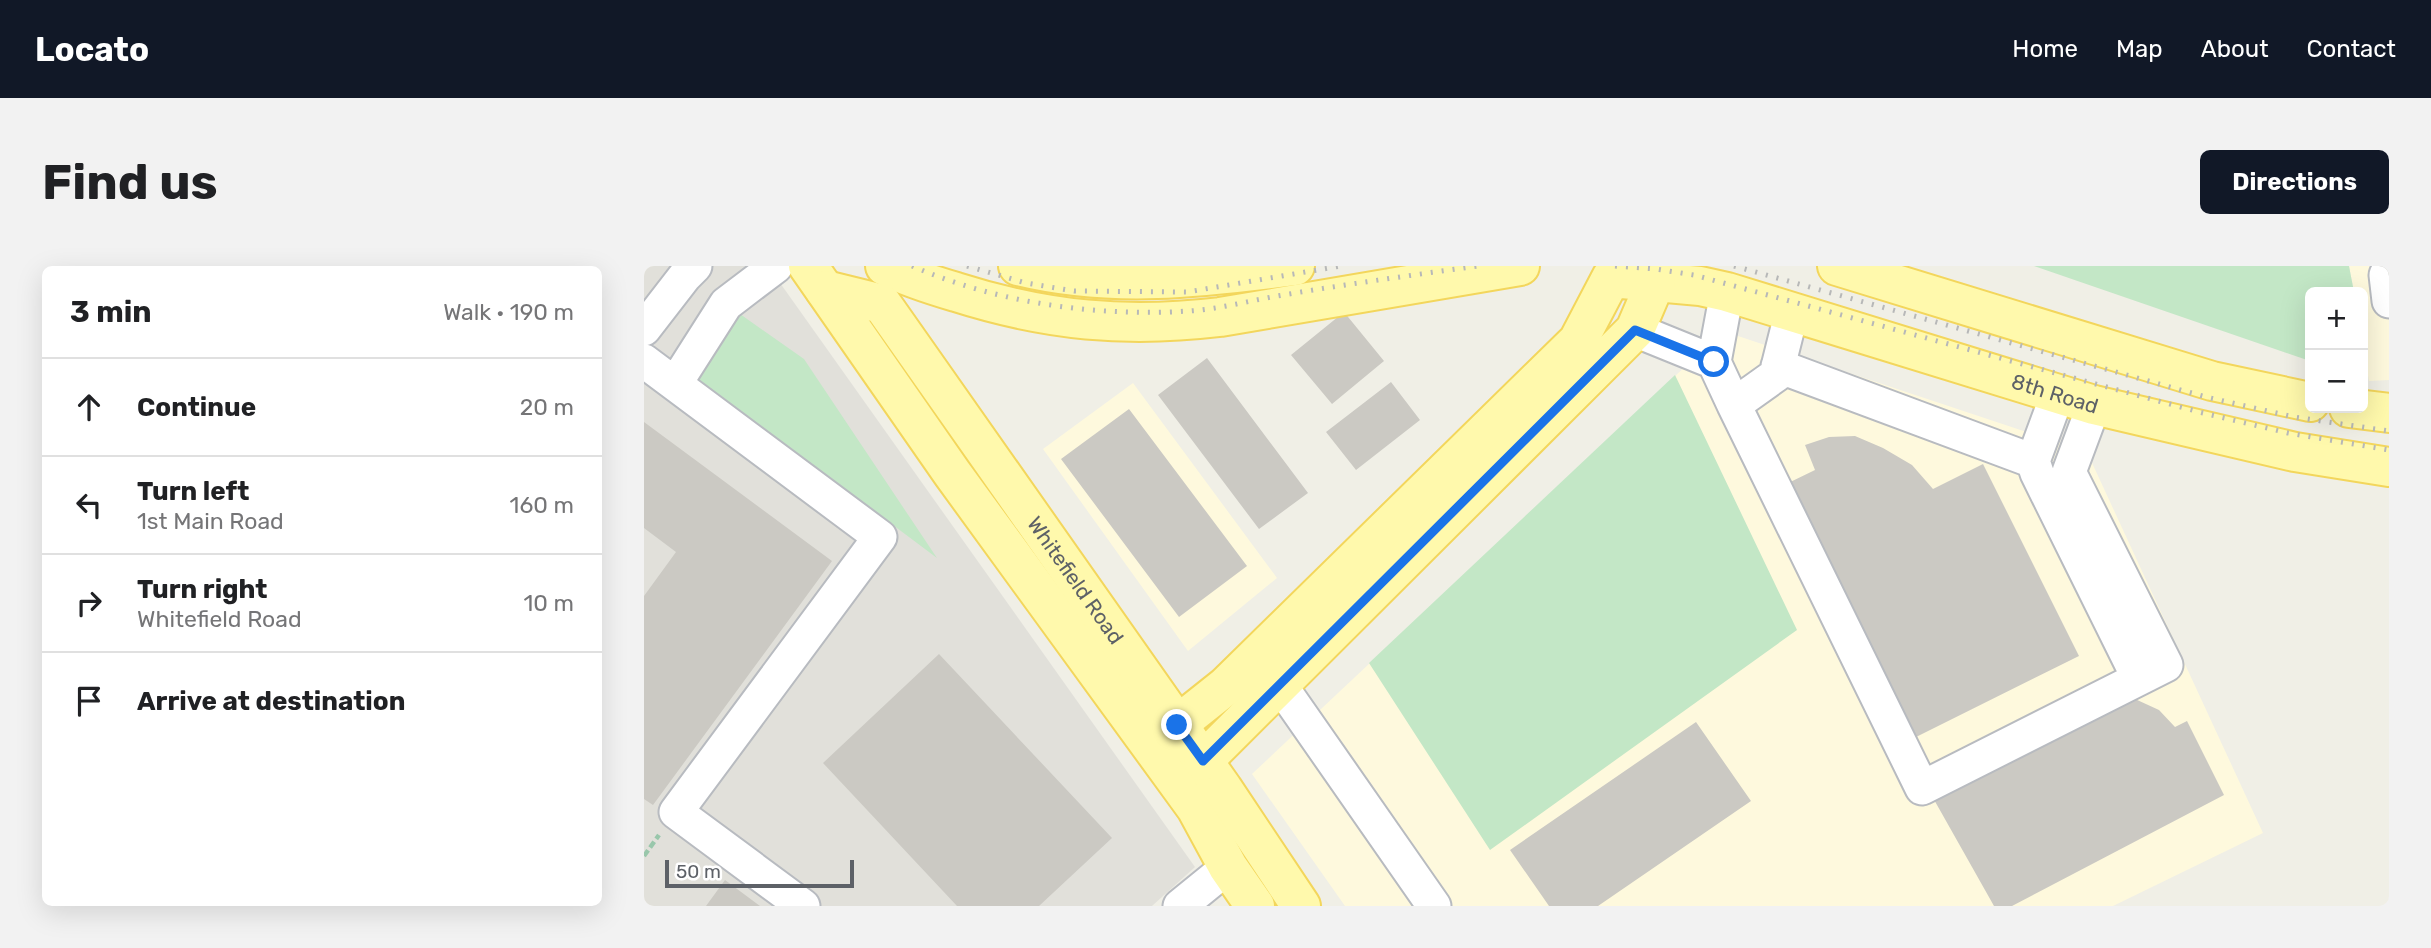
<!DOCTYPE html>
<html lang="en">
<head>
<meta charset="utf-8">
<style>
	body { margin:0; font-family:Rubik,sans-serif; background:#f2f2f2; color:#202124 }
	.controls { position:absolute; right:21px; top:21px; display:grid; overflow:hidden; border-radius:10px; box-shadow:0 7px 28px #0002 }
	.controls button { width:63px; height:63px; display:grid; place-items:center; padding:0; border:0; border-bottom:2px solid #e0e0e0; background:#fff; color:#202124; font:35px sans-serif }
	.scale { position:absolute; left:21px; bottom:18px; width:189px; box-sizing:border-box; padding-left:7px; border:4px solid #5d6167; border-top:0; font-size:19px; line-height:24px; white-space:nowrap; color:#5d6167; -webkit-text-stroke:5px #fff; paint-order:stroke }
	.stop { position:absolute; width:21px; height:21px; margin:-16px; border:5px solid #1a73e8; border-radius:50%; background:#fff }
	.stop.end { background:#1a73e8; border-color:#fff; box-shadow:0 2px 7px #0008 }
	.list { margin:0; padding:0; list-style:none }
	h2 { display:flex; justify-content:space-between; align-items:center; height:91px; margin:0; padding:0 28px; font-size:30px }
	h2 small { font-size:23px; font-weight:400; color:#757577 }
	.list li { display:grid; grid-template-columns:46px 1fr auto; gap:21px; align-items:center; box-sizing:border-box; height:98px; padding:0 28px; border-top:2px solid #e0e0e0 }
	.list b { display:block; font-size:26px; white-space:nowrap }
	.list p { margin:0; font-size:23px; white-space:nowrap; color:#757577 }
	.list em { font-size:23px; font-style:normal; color:#757577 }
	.icon { flex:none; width:38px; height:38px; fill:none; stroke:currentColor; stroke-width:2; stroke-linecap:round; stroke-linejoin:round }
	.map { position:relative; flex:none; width:1745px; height:640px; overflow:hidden; border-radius:10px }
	header { display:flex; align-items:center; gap:42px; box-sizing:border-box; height:98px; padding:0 35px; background:#111827; color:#fff }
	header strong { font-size:33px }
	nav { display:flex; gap:38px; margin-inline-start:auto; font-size:24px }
	.intro { display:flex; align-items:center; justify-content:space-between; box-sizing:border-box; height:168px; padding:0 42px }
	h1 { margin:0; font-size:49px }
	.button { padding:18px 32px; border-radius:10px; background:#111827; color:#fff; font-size:24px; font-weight:700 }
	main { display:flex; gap:42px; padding:0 42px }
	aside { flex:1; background:#fff; border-radius:10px; box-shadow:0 7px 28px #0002 }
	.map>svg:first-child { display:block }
	.commercial { fill:#fef9dd }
	.industrial { fill:#e1e0da }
	.green { fill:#c3e7c6 }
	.building { fill:#cbc9c3 }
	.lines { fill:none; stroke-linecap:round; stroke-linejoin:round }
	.minor-casing { stroke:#b8bbc0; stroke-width:37 }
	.major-casing { stroke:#f3d65c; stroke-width:42 }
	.path { stroke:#99c7ab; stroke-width:4.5; stroke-dasharray:7 3.5; stroke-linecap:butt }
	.minor { stroke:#fff; stroke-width:33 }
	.major { stroke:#fff9ac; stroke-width:38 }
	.rail { stroke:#b7b8b8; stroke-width:5; stroke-dasharray:2 9; stroke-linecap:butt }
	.route { stroke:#1a73e8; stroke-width:9 }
	.labels { text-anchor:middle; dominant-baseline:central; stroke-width:7; stroke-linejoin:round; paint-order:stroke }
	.street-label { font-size:21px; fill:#5d6167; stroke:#fff }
</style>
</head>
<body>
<header>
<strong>Locato</strong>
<nav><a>Home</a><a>Map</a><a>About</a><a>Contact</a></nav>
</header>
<div class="intro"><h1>Find us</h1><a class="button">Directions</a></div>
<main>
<aside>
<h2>3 min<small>Walk · 190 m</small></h2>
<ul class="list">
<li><svg class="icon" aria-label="ahead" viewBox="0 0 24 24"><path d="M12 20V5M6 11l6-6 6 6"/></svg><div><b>Continue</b></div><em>20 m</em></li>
<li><svg class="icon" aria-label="left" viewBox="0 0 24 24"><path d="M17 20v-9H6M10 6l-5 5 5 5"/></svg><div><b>Turn left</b><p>1st Main Road</p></div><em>160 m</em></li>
<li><svg class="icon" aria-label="right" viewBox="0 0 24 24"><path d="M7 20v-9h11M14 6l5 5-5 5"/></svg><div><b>Turn right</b><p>Whitefield Road</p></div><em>10 m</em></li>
<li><svg class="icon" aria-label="arrive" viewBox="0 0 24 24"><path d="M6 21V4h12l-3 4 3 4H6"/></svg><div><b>Arrive at destination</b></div></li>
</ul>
</aside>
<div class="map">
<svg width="1745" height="640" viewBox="0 0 1745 640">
	<rect width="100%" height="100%" fill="#f0efe6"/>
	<path class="commercial" d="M1705,0H1745V114L1725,115L1719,80V26H1710Z
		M1079,65L1443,186L1619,567L1469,640H701L608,508Z
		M489,117L633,312L544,385L399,183Z"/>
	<path class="industrial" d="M0,0H124L551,601L508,640H0Z"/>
	<path class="green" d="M1390,0H1705L1710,26H1666V95Z
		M96,48L160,93L293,292L50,110Z
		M1031,109L1153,364L846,584L725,397Z"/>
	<path class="building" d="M700,46L740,95L688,138L647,89Z
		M563,92L664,227L615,263L514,129Z
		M747,116L776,154L712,204L682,166Z
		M485,143L603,300L535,351L417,193Z
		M0,156L188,295L9,539L0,533V330L32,286L0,262Z
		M1211,170L1239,182L1268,199L1289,223L1339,198L1435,390L1260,477L1136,221L1171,204L1161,179L1185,171Z
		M295,388L468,572L395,640H313L179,497Z
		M1491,433L1515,444L1531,461L1543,455L1580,529L1368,640H1350L1284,523Z
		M1052,456L1107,535L954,640H905L866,584Z
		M81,614L116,640H62Z"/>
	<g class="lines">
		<defs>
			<path id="minor" d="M1745,9H1742L1745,35
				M1083,26L1070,96L1090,139L1132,109L1148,45
				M0,63L41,10L51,0
				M991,64L1070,96
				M0,95L236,271L32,546L159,640
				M1134,100L1389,195
				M31,118L82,38L132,0
				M1414,127L1389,195L1393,207L1494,411
				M1090,139L1278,522L1522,399L1425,206L1450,139
				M636,419L790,640
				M536,640L584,601"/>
			<g id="major">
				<path d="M164,0L308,207L552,542L584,601L611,640"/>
				<path d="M241,0C263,11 288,19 312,26C403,55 482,62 576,51L876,0"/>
				<path d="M374,0C467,23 558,12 651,0"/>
				<path d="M1193,0L1568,115L1666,136"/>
				<path id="s1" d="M181,24L238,38L579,523L657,640"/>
				<path d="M1705,142L1745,147"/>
				<path id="s2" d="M533,459L582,420L934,75L967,12L1056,20L1083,26L1450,139L1651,186L1745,201"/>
				<path d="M559,495L991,64L1012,15"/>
			</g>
		</defs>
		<use href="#minor" class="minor-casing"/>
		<use href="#major" class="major-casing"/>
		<path class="path" d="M0,590L15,569"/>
		<use href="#minor" class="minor"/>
		<use href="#major" class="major"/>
		<path class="rail" d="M268,0C353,37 453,51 545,45C576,43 608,34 639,29C704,18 769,9 834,0
			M323,0L382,17L430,25L543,26L697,0
			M971,0L1012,3L1050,9L1555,146L1644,167L1745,184
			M1090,0L1562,131L1650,151L1745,165"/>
	</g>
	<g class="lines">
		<path class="route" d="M533,459L559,495L991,64L1070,96"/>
	</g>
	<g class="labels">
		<g class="street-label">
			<text stroke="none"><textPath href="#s2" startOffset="1087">8th Road</textPath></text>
			<text stroke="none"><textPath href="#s1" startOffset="396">Whitefield Road</textPath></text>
		</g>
	</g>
</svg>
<div class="controls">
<button>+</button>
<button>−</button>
</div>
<div class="scale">50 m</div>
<div class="stop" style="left:1070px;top:96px"></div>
<div class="stop end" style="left:533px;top:459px"></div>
</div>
</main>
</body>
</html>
